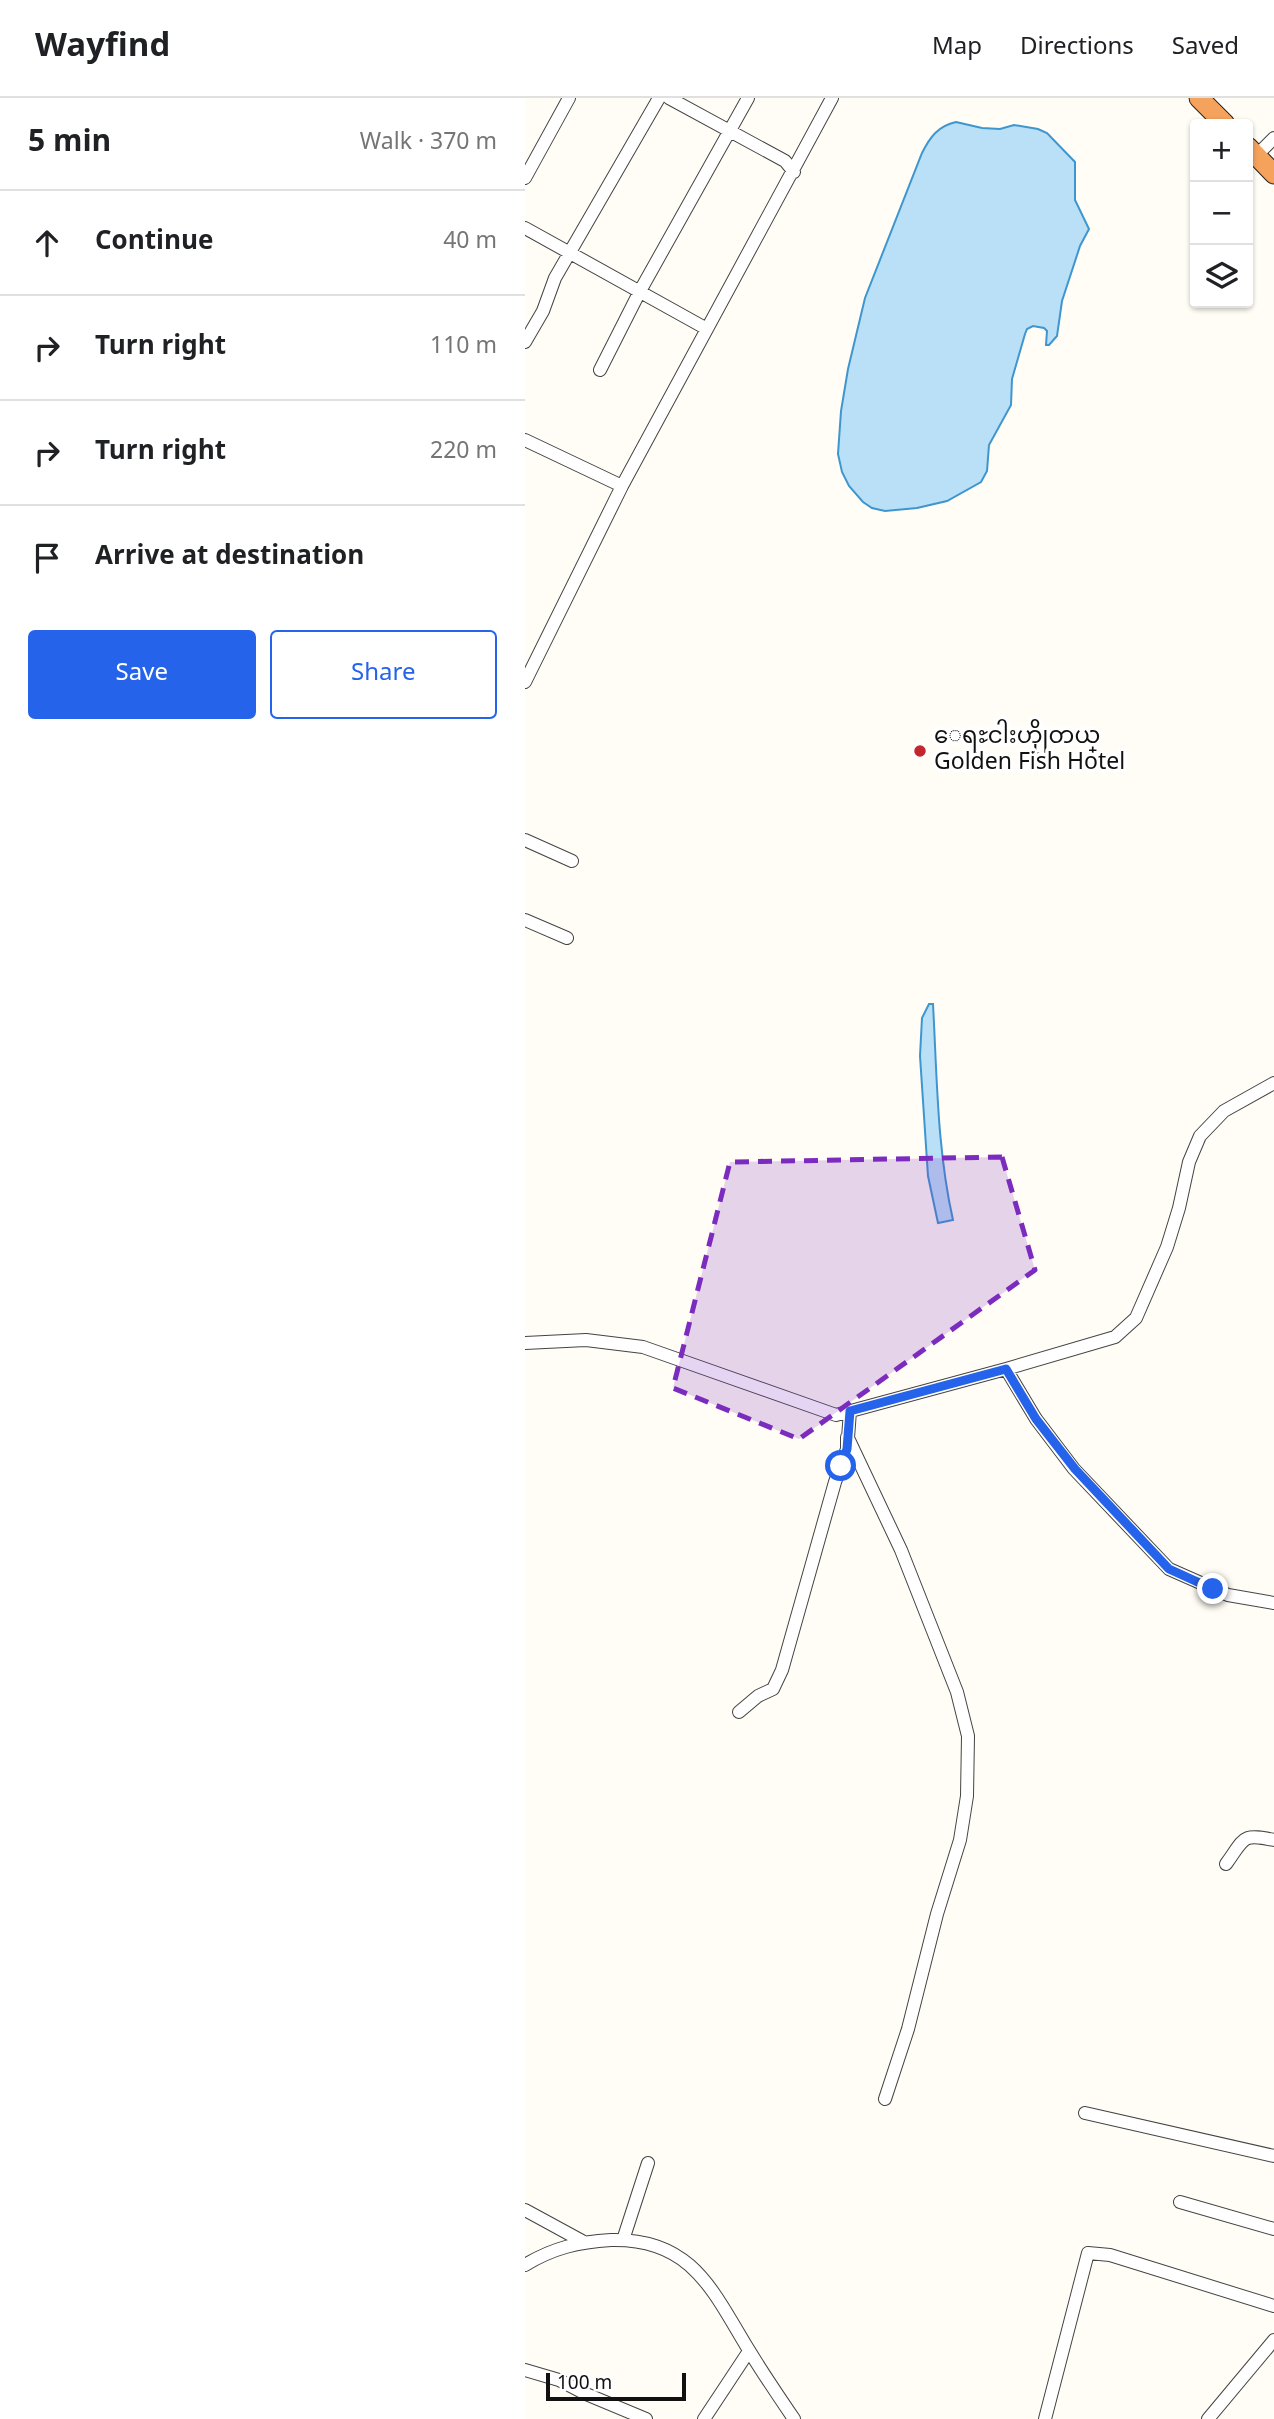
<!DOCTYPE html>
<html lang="en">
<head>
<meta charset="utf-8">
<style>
	body { margin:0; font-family:Georgia,"Noto Sans Myanmar",serif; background:#f6f6f6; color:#202124 }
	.controls { position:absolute; right:21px; top:21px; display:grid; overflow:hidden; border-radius:7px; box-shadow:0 2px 5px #0004 }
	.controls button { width:63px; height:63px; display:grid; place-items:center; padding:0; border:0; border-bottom:2px solid #e0e0e0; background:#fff; color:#202124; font:35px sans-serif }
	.scale { position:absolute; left:21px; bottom:18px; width:140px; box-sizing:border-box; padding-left:7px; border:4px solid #111; border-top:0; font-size:19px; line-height:24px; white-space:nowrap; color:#111; -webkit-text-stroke:5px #fff; paint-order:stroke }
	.stop { position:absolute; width:21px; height:21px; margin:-16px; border:5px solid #2563eb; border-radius:50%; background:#fff }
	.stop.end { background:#2563eb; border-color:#fff; box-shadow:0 2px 7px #0008 }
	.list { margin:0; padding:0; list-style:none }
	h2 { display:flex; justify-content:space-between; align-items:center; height:91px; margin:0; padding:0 28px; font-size:30px }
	h2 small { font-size:23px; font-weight:400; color:#757577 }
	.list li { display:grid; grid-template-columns:46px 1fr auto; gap:21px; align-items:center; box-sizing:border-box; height:105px; padding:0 28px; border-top:2px solid #e0e0e0 }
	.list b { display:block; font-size:26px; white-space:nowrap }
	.list em { font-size:23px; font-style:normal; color:#757577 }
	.actions { display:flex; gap:14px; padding:21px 28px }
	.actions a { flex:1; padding:16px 0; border:2px solid #2563eb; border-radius:7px; text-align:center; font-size:24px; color:#2563eb }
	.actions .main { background:#2563eb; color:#fff }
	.icon { flex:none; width:38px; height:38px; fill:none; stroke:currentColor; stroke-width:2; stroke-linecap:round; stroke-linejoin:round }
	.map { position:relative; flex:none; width:749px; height:2321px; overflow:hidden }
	header { display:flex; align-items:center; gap:42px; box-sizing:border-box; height:98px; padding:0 35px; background:#fff; border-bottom:2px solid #e0e0e0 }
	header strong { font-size:33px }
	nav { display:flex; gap:38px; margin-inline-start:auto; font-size:24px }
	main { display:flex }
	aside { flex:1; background:#fff }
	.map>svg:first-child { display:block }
	.water { fill:#b9e0f7; stroke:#3f96cf; stroke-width:2 }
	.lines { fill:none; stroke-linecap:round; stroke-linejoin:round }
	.minor-casing { stroke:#444; stroke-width:14 }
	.highway-casing { stroke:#222; stroke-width:21 }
	.minor { stroke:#fff; stroke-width:12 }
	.highway { stroke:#f5a25d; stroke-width:19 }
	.route { stroke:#2563eb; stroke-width:9 }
	.marked { fill:#7b2cbf; fill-opacity:0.2; stroke:#7b2cbf; stroke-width:5; stroke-dasharray:14 9; stroke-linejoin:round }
	.poi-dot { fill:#c4262e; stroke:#fff; stroke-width:2.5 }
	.labels { text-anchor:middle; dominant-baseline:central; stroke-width:7; stroke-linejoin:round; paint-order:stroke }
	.poi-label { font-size:23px; fill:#111; stroke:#fff; text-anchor:start }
</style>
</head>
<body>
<header>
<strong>Wayfind</strong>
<nav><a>Map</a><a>Directions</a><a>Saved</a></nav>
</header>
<main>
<aside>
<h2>5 min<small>Walk · 370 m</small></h2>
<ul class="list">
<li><svg class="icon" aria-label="ahead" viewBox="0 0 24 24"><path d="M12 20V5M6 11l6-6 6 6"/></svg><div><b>Continue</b></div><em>40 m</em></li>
<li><svg class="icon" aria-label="right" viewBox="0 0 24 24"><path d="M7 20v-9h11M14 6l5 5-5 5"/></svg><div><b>Turn right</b></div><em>110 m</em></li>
<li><svg class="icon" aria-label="right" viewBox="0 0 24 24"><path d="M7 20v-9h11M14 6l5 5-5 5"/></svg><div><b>Turn right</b></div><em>220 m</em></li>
<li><svg class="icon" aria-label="arrive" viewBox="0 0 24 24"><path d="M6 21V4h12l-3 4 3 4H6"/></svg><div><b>Arrive at destination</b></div></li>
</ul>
<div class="actions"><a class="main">Save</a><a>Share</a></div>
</aside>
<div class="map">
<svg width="749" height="2321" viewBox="0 0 749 2321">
	<rect width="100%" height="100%" fill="#fffdf5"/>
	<path class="water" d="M431,24L457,30L475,31L489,27L513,31L522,35L550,64V102L564,131L555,148L537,203L532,238L524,247H521L522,233L519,230L508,228L502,231L500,236L487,281L486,307L464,347L462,373L456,384L422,403L392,410L360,413L347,410L338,404L324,388L317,374L313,356L316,313L323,271L340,200L397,55C405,39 413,28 431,24Z
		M404,906H408C412,978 412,1051 428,1122L413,1125L403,1078L395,958L397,920Z"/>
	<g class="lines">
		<defs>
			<path id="minor" d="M144,0L260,63L269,74
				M731,58L749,40
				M0,80L44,0
				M0,130L182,231
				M0,244L18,213L30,180L134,0
				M75,272L115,193L223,0
				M0,342L97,388
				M0,584L97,388L307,0
				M0,742L47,763
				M0,822L42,840
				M0,1245L61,1242L118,1249L311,1317L481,1271L590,1239L611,1220L642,1149L654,1110L664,1064L675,1038L699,1013L749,985
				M481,1271L511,1321L549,1371L644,1471L703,1497L749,1505
				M325,1313L323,1340L376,1452L432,1594L443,1638L442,1698L435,1742L412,1816L383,1931L360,2001
				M214,1614L233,1598L248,1591L257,1572L310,1384L322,1351V1339
				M701,1766C720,1740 716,1735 749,1742
				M560,2015L749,2058
				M655,2104L749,2131
				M0,2112L57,2143
				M98,2142L123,2065
				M0,2167C28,2150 53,2144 86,2142C168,2140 188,2194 225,2254C239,2277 254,2299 269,2321
				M0,2272L34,2282L61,2296L121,2321
				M179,2321L224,2253
				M520,2321L563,2155L585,2157L749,2208
				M683,2321L749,2242"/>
			<path id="highway" d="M674,0L700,26
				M723,49L749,76"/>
		</defs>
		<use href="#minor" class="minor-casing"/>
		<use href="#highway" class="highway-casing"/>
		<use href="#minor" class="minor"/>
		<use href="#highway" class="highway"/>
	</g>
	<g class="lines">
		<path class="route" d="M316,1368L322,1351L325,1313L481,1271L511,1321L550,1371L644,1471L688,1491"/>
	</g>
	<path class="marked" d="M477,1059L510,1172L274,1341L148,1290L205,1064Z"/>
	<circle class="poi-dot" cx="395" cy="653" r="7"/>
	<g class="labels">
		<g class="poi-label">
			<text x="409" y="640">ေရႊငါးဟိုုတယ္<tspan x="409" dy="26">Golden Fish Hotel</tspan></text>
		</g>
	</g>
</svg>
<div class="controls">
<button>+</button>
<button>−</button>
<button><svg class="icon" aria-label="layers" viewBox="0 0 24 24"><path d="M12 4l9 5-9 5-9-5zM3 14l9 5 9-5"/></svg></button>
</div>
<div class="scale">100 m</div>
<div class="stop" style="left:316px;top:1368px"></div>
<div class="stop end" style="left:688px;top:1491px"></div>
</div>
</main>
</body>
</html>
